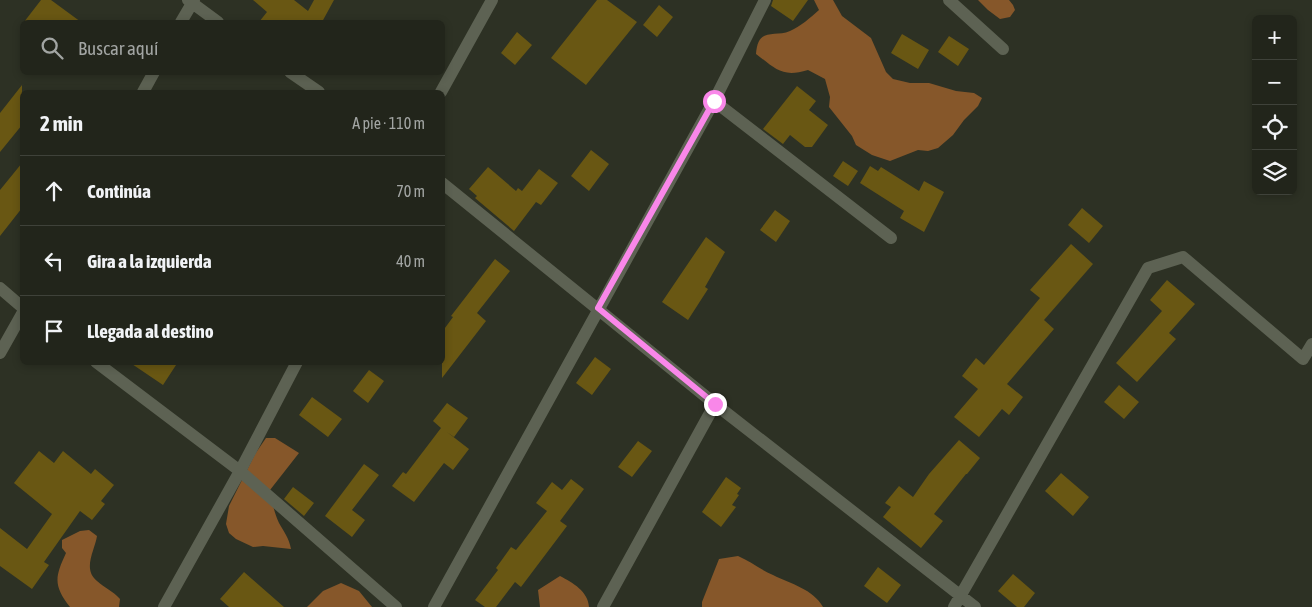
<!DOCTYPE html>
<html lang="es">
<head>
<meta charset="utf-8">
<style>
	body { margin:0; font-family:"Asap Condensed",sans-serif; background:#2e3128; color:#f1f3f6 }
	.controls { position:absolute; right:15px; top:15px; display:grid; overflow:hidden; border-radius:8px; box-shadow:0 2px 8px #0003 }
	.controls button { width:45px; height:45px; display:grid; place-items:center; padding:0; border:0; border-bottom:1px solid #3f423a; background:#22251b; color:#f1f3f6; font:25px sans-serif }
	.stop { position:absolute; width:15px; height:15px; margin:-11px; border:4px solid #f987e9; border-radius:50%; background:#fff }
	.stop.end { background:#f987e9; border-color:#fff; box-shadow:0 1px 5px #0008 }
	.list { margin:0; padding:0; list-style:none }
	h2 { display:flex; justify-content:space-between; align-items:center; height:65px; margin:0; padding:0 20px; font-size:21px }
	h2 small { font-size:16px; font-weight:400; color:#a2a5a3 }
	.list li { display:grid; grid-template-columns:32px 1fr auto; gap:15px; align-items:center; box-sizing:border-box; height:70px; padding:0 20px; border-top:1px solid #3f423a }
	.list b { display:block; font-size:19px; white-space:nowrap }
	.list em { font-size:16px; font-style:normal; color:#a2a5a3 }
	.icon { flex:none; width:28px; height:28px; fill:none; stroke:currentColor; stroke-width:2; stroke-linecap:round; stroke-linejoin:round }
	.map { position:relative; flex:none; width:1312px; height:607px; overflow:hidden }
	.search { position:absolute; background:#22251b; box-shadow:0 2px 8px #0003; left:20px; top:20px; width:425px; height:55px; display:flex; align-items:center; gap:12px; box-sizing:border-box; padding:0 18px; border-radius:8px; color:#a2a5a3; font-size:19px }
	.panel { position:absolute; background:#22251b; box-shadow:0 2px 8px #0003; left:20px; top:90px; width:425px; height:275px; border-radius:8px }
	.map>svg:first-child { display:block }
	.forest { fill:#86572a }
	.building { fill:#695713 }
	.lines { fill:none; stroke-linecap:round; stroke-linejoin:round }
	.minor { stroke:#5d6253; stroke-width:12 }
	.route { stroke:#f987e9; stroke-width:6 }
</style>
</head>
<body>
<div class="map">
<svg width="1312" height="607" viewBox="0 0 1312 607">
	<rect width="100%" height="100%" fill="#2d3124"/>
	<path class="forest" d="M814,0H833L842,16L871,38L886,72L893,79L910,83H929L956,91L974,93L982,98L978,106L964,120L953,135L938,148L928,151L918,150L890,161L872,155L856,145L852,136L829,107L830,97L825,79L808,70C782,78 776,69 756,54C758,26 774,38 790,31C801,26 810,18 819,10Z
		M978,0H1009L1013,5L1015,10L1010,17L1000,19L988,10Z
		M266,438H275L299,453L270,490C272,502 274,512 279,523C284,532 289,538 291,549L263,546L253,547L236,539L229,533L226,524L229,506L255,454Z
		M89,530L97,536C95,550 82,569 97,581C105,588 113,591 120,599L119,607H70C53,585 55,577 66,553L62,548V540L80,531Z
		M738,556C750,561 761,570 773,575C791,584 813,589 823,607H702V602L719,559Z
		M560,576C573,583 588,591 589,607H540L538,590Z
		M341,583L359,591L372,607H307L323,591Z"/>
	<path class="building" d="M41,0H51L81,22H24Z
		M253,0H294L308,11L314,0H334L322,22H259L267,12Z
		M597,0H607L637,22L586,85L551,58Z
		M773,0H808L793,21L771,6Z
		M659,5L673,17L657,37L643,25Z
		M517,32L532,45L515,65L501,53Z
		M902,34L929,50L918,69L891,53Z
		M949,36L969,49L958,66L938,52Z
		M22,85V125L0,152V113Z
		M797,86L816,101L809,110L828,125L812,147H805L790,135L783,144L763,129Z
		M591,150L609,164L589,191L571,176Z
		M843,161L858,171L848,186L833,176Z
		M22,163V208L0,236V190Z
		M870,166L878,171L881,167L919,191L924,181L944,192L924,232L900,218L904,211L860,183Z
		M488,167L516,191L518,188L522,191L539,169L558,183L541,205L536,202L514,231L475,198L477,196L469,189Z
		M1082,208L1103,226L1089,243L1068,225Z
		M775,210L790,221L776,242L760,230Z
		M706,237L725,252L705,287L708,289L688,320L662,302Z
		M1071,244L1093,264L1044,320L1054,329L1007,384L1023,397L1009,415L1002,409L979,437L954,417L978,389L962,376L976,358L984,365L1040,298L1030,290Z
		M495,259L510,271L477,313L486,321L442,378V332L453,317L451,316Z
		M1167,280L1195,304L1169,333L1176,339L1137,382L1116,363L1162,311L1150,300Z
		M595,357L611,369L592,395L576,383Z
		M129,362H178L163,385Z
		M369,370L384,381L368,403L353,391Z
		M1119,385L1139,402L1124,419L1104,402Z
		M312,397L342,419L328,437L299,415Z
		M447,403L468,418L454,437L447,432L469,449L453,470L444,463L414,502L392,486L403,472L406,474L441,428L433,421Z
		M959,440L980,458L967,474H966L934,514L943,521L921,548L883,517L891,507L885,503L899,486L913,497L929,474Z
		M638,441L652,451L632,477L618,467Z
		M39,451L54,463L63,451L91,474L95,469L114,485L101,501L105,504L92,520L80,511L44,562L49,565L32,589L0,566V528L27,549L52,514L14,483Z
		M364,464L379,475L352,510L365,520L352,537L325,516Z
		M1061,473L1089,497L1073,516L1045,491Z
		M726,477L741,488L737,494L739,495L732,505L736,507L721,527L702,512Z
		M571,479L584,489L560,521L567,526L521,587L515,582L496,607H485L475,600L498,570L496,568L511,547L516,550L547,511L536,503L552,482L562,490Z
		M293,487L314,503L304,516L284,499Z
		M878,567L901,585L887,603L864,586Z
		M244,572L284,607H229L220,599Z
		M1013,574L1035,593L1024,607H1017L998,591Z"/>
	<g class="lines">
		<path class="minor" d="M188,0L218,22
			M949,0L1003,49
			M181,22L194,0
			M290,72L319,92
			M143,92L154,72
			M441,92L492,0
			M714,101L891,238
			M442,183L715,404L975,607
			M0,288L22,307
			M0,353L22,314
			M96,362L240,471L396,607
			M164,607L240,471L297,362
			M434,607L714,101L765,0
			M603,607L715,404
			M954,607L1148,268L1183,257L1303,359L1312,344"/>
	</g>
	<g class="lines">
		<path class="route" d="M714,101L598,308L715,404"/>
	</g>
</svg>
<div class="controls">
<button>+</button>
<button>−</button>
<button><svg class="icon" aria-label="locate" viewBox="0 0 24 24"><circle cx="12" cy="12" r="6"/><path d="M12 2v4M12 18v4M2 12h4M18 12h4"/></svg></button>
<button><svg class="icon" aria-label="layers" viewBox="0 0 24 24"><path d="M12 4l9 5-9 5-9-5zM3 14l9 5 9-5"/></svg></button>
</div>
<div class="stop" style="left:714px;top:101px"></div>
<div class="stop end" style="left:715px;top:404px"></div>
<div class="search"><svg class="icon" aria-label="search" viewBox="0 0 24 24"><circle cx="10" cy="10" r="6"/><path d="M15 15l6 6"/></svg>Buscar aquí</div>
<section class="panel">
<h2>2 min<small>A pie · 110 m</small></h2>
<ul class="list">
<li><svg class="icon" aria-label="ahead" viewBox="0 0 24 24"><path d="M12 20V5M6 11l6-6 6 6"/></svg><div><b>Continúa</b></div><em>70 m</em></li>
<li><svg class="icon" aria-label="left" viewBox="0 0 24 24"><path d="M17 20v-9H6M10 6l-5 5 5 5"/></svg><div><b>Gira a la izquierda</b></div><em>40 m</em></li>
<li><svg class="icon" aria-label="arrive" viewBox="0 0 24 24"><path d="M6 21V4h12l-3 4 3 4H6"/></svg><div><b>Llegada al destino</b></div></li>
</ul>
</section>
</div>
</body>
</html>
